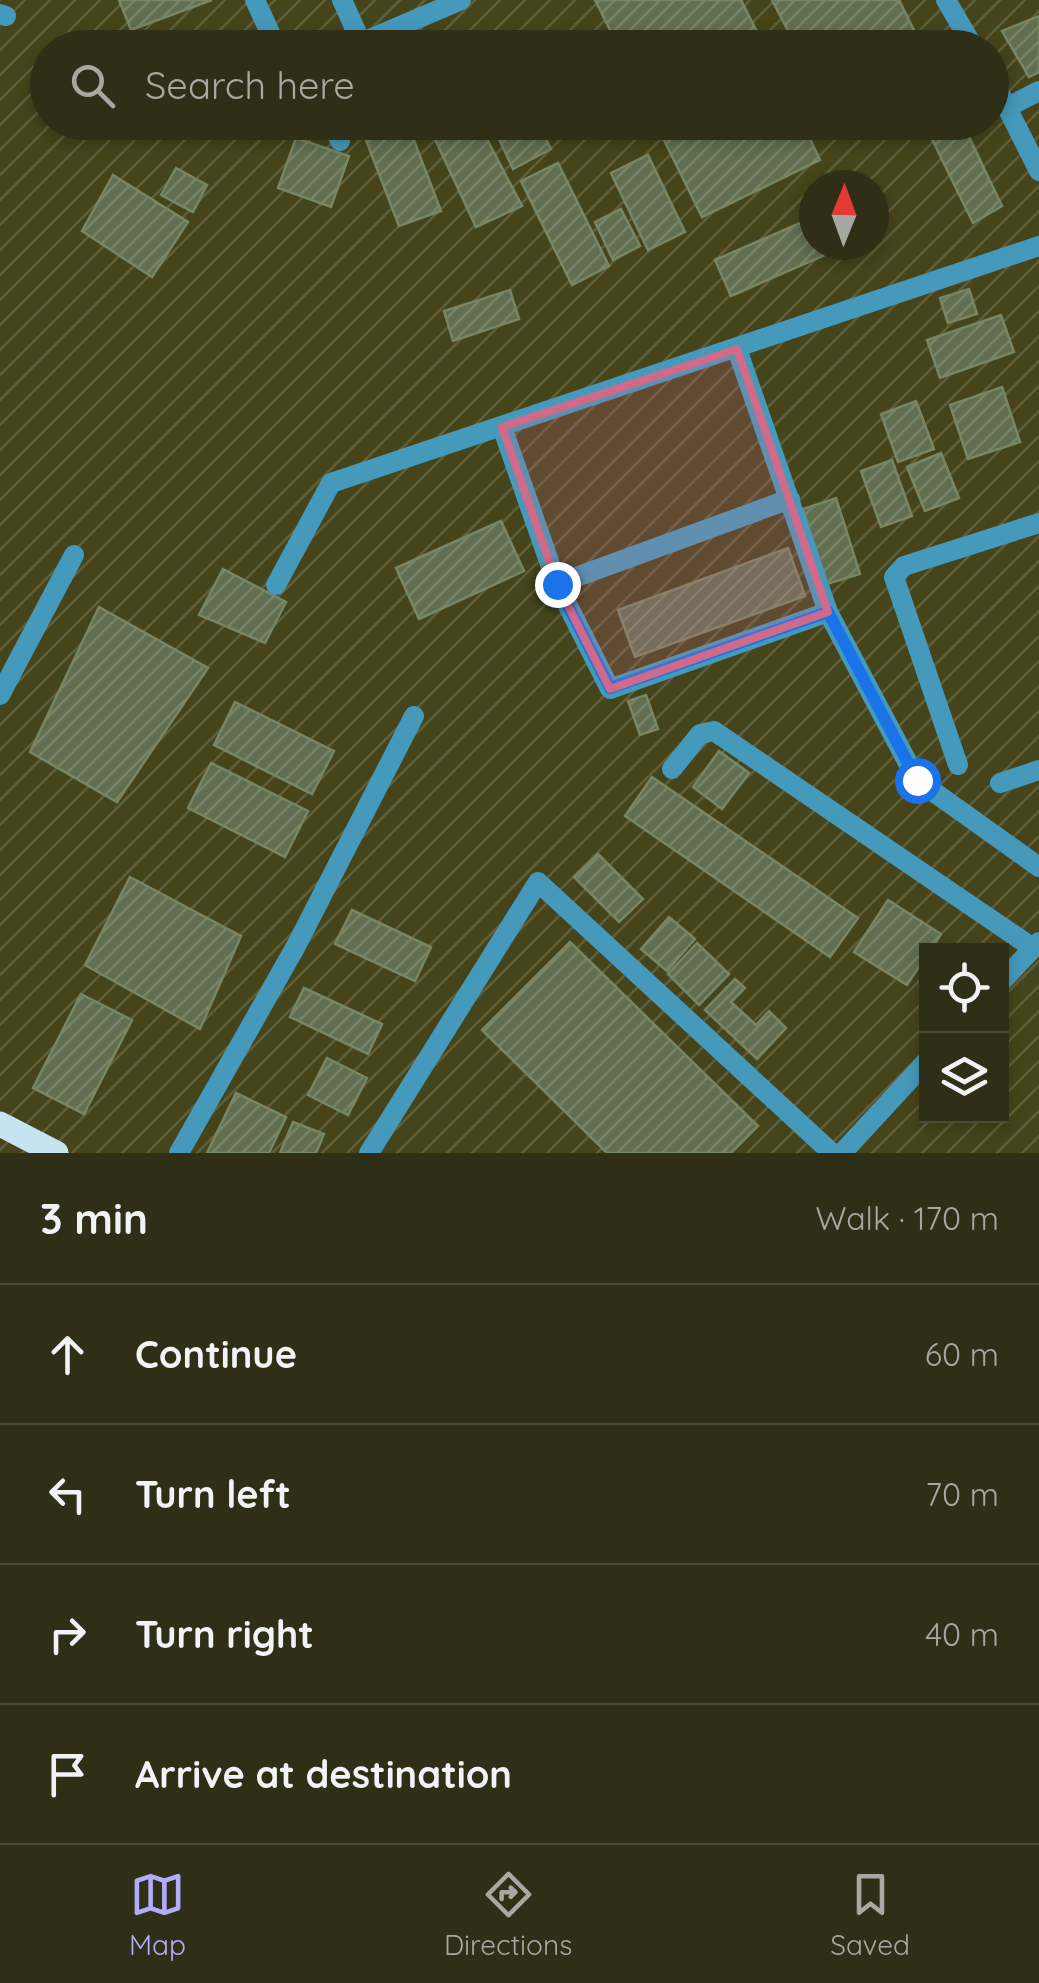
<!DOCTYPE html>
<html lang="en">
<head>
<meta charset="utf-8">
<style>
	body { margin:0; font-family:Quicksand,sans-serif; background:#3b3a23; color:#f1f3f6 }
	.controls { position:absolute; right:30px; bottom:30px; display:grid; overflow:hidden; border-radius:0px; box-shadow:0 5px 15px #0003 }
	.controls button { width:90px; height:90px; display:grid; place-items:center; padding:0; border:0; border-bottom:2px solid #4a4a35; background:#2f2e16; color:#f1f3f6; font:50px sans-serif }
	.compass { position:absolute; left:799px; top:170px; width:90px; height:90px; border-radius:50%; background:#2f2e16; box-shadow:0 5px 15px #0003; rotate:1deg }
	.stop { position:absolute; width:30px; height:30px; margin:-22px; border:8px solid #1a73e8; border-radius:50%; background:#fff }
	.stop.end { background:#1a73e8; border-color:#fff; box-shadow:0 2px 10px #0008 }
	.list { margin:0; padding:0; list-style:none }
	h2 { display:flex; justify-content:space-between; align-items:center; height:130px; margin:0; padding:0 40px; font-size:42px }
	h2 small { font-size:32px; font-weight:400; color:#a7a8a1 }
	.list li { display:grid; grid-template-columns:65px 1fr auto; gap:30px; align-items:center; box-sizing:border-box; height:140px; padding:0 40px; border-top:2px solid #4a4a35 }
	.list b { display:block; font-size:38px; white-space:nowrap }
	.list em { font-size:32px; font-style:normal; color:#a7a8a1 }
	.icon { flex:none; width:55px; height:55px; fill:none; stroke:currentColor; stroke-width:2; stroke-linecap:round; stroke-linejoin:round }
	.map { position:relative; flex:none; width:1039px; height:1153px; overflow:hidden }
	.search { position:absolute; background:#2f2e16; box-shadow:0 5px 15px #0003; left:30px; right:30px; top:30px; height:110px; display:flex; align-items:center; gap:25px; box-sizing:border-box; padding:0 35px; border-radius:55px; color:#a7a8a1; font-size:38px }
	.sheet { height:690px; background:#2f2e16 }
	nav { display:flex; justify-content:space-around; align-items:center; box-sizing:border-box; height:140px; border-top:2px solid #4a4a35; background:#2f2e16; font-size:28px; color:#a7a8a1 }
	nav a { display:grid; justify-items:center; gap:5px }
	nav .on { color:#b3adf9 }
	.map>svg:first-child { display:block }
	.industrial { fill:url(#industrial-furrows); fill-rule:evenodd }
	.building { fill:url(#building-hatch); stroke:#778665; stroke-width:2.5 }
	.lines { fill:none; stroke-linecap:round; stroke-linejoin:round }
	.minor { stroke:#4599ba; stroke-width:20 }
	.major { stroke:#c6e3f1; stroke-width:25 }
	.route { stroke:#1a73e8; stroke-width:12 }
	.marked { fill:#d06a8b; fill-opacity:0.2; stroke:#d06a8b; stroke-width:8; stroke-linejoin:round }
</style>
</head>
<body>
<div class="map">
<svg width="1039" height="1153" viewBox="0 0 1039 1153">
	<defs>
		<pattern id="industrial-furrows" width="10" height="10" patternUnits="userSpaceOnUse" patternTransform="scale(2.5)"><rect width="10" height="10" fill="#45441a"/><path d="M-1 1l2-2M0 10L10 0M9 11l2-2" fill="none" stroke="#605f3a"/></pattern>
		<pattern id="building-hatch" width="6" height="6" patternUnits="userSpaceOnUse" patternTransform="scale(2.5)"><rect width="6" height="6" fill="#616f50"/><path d="M-1 1l2-2M0 6l6-6M5 7l2-2" fill="none" stroke="#788468"/></pattern>
	</defs>
	<rect width="100%" height="100%" fill="#3f3e1d"/>
	<path class="industrial" d="M0,0H1039V1153H0ZM48,48H992V122H48ZM814,185H874V245H814ZM926,951H1002V1116H926Z"/>
	<path class="building" d="M119,0H212L131,30Z
		M595,0H741L765,48H619Z
		M772,0H899L923,48H797Z
		M1039,16V72L1029,77L1002,31Z
		M359,122H407L441,211L399,226Z
		M478,122L522,206L476,227L433,135Z
		M491,122H537L551,149L513,169Z
		M576,122H610L582,135Z
		M655,122H802L820,160L702,217Z
		M955,122H962L1002,206L973,223L930,135Z
		M296,138L349,156L331,207L278,188Z
		M648,155L685,232L648,250L611,173Z
		M558,163L609,266L572,285L521,181Z
		M176,168L207,185L193,212L161,195Z
		M113,175L188,222L152,277L82,231Z
		M621,209L640,246L613,260L595,222Z
		M814,217V245H840L841,248L731,296L715,260Z
		M969,289L977,314L948,323L940,298Z
		M510,290L519,319L453,341L444,311Z
		M1001,315L1014,352L940,378L927,340Z
		M1002,387L1020,442L968,459L950,405Z
		M916,401L934,449L898,462L881,414Z
		M941,453L959,498L925,511L907,467Z
		M892,460L912,516L881,527L861,471Z
		M836,498L860,574L827,584L803,509Z
		M501,521L524,571L419,619L396,568Z
		M788,548L805,596L635,657L618,610Z
		M223,569L286,602L265,643L199,615Z
		M99,607L208,668L117,802L30,752Z
		M646,695L658,729L640,735L628,701Z
		M235,702L334,751L312,794L214,745Z
		M719,751L749,773L722,809L693,787Z
		M211,763L308,811L285,857L188,808Z
		M652,777L858,918L830,957L625,816Z
		M598,854L643,899L619,922L574,877Z
		M130,877L241,936L200,1029L85,965Z
		M888,900L941,934L930,951H926V956L907,985L854,952Z
		M352,910L431,947L415,981L335,944Z
		M669,917L695,939L667,971L641,949Z
		M570,942L758,1126L731,1153H607L482,1030Z
		M697,943L729,974L699,1005L668,974Z
		M735,979L745,988L731,1002L756,1025L769,1011L786,1028L757,1059L705,1010Z
		M304,988L382,1024L368,1054L290,1017Z
		M81,994L132,1020L84,1114L33,1088Z
		M327,1058L367,1078L348,1115L308,1095Z
		M236,1093L286,1117L269,1153H207Z
		M293,1122L324,1134L316,1153H280Z"/>
	<g class="lines">
		<path class="minor" d="M255,0L277,48
			M342,0L361,42
			M946,0L974,48
			M0,14L6,16
			M349,48L461,0
			M992,78L1039,171
			M1008,107L1039,91
			M332,122L340,141
			M737,349L828,612L917,780L1039,867
			M502,427L557,584L610,689L828,612
			M557,584L790,499
			M276,585L331,483L1039,246
			M0,695L74,555
			M958,765L894,577L904,566L1039,523
			M672,769L700,734L714,731L1033,948
			M1000,783L1039,770
			M1002,981L1039,942
			M179,1153L296,946L414,716
			M369,1153L538,882L832,1153
			M842,1153L926,1062"/>
		<path class="major" d="M0,1124L56,1153"/>
	</g>
	<g class="lines">
		<path class="route" d="M557,584L610,688L828,612L917,780"/>
	</g>
	<path class="marked" d="M737,349L828,612L610,689L557,584L502,427Z"/>
</svg>
<div class="controls">
<button><svg class="icon" aria-label="locate" viewBox="0 0 24 24"><circle cx="12" cy="12" r="6"/><path d="M12 2v4M12 18v4M2 12h4M18 12h4"/></svg></button>
<button><svg class="icon" aria-label="layers" viewBox="0 0 24 24"><path d="M12 4l9 5-9 5-9-5zM3 14l9 5 9-5"/></svg></button>
</div>
<svg class="compass" viewBox="-18 -18 36 36"><path d="M0-13l5 13h-10z" fill="#e53935"/><path d="M0 13l5-13h-10z" fill="#a7a8a1"/></svg>
<div class="stop" style="left:917px;top:780px"></div>
<div class="stop end" style="left:557px;top:584px"></div>
<div class="search"><svg class="icon" aria-label="search" viewBox="0 0 24 24"><circle cx="10" cy="10" r="6"/><path d="M15 15l6 6"/></svg>Search here</div>
</div>
<section class="sheet">
<h2>3 min<small>Walk · 170 m</small></h2>
<ul class="list">
<li><svg class="icon" aria-label="ahead" viewBox="0 0 24 24"><path d="M12 20V5M6 11l6-6 6 6"/></svg><div><b>Continue</b></div><em>60 m</em></li>
<li><svg class="icon" aria-label="left" viewBox="0 0 24 24"><path d="M17 20v-9H6M10 6l-5 5 5 5"/></svg><div><b>Turn left</b></div><em>70 m</em></li>
<li><svg class="icon" aria-label="right" viewBox="0 0 24 24"><path d="M7 20v-9h11M14 6l5 5-5 5"/></svg><div><b>Turn right</b></div><em>40 m</em></li>
<li><svg class="icon" aria-label="arrive" viewBox="0 0 24 24"><path d="M6 21V4h12l-3 4 3 4H6"/></svg><div><b>Arrive at destination</b></div></li>
</ul>
</section>
<nav>
<a class="on"><svg class="icon" aria-label="map" viewBox="0 0 24 24"><path d="M3 6l6-2 6 2 6-2v14l-6 2-6-2-6 2zM9 4v14M15 6v14"/></svg>Map</a>
<a><svg class="icon" aria-label="directions" viewBox="0 0 24 24"><path d="M12 3l9 9-9 9-9-9zM9 14v-3h6M13 9l2 2-2 2"/></svg>Directions</a>
<a><svg class="icon" aria-label="saved" viewBox="0 0 24 24"><path d="M7 4h10v16l-5-4-5 4z"/></svg>Saved</a>
</nav>
</body>
</html>
